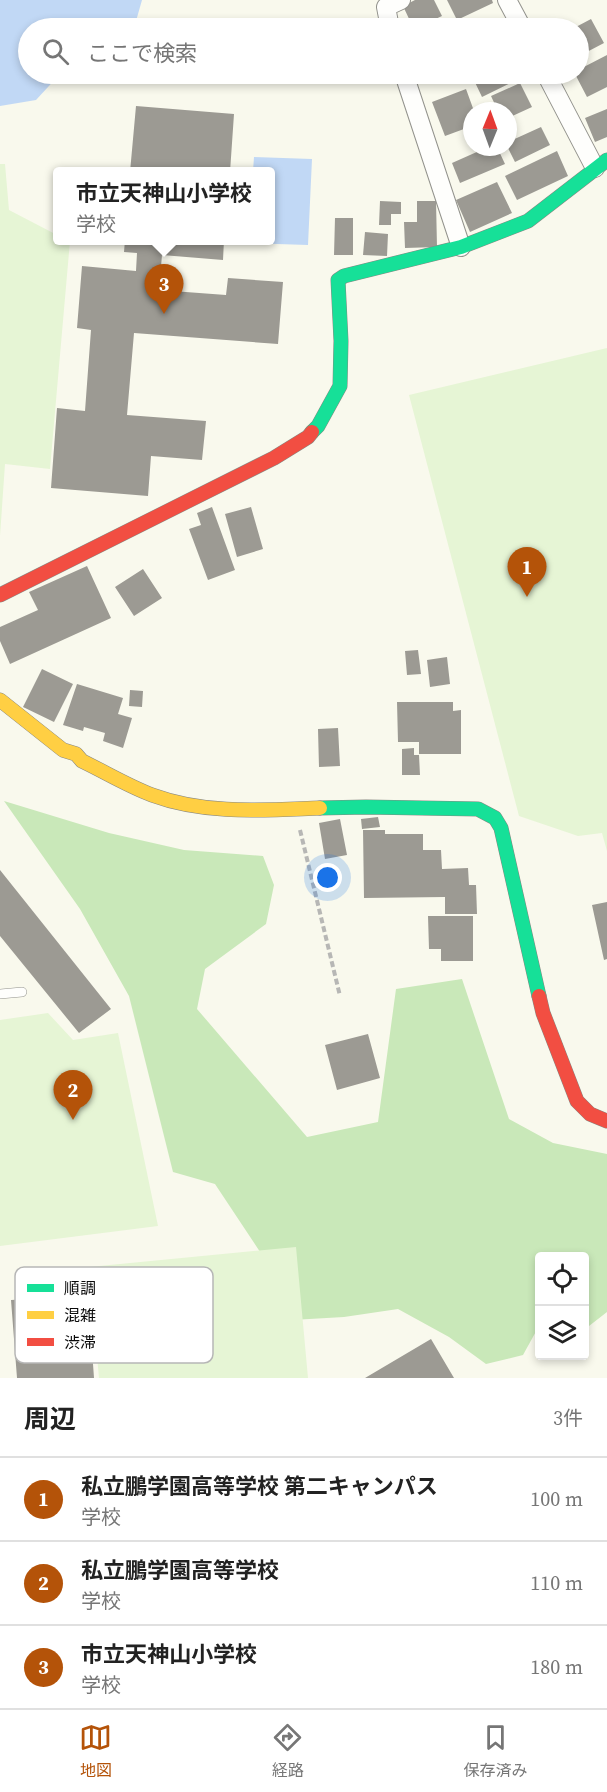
<!DOCTYPE html>
<html lang="ja">
<head>
<meta charset="utf-8">
<style>
	body { margin:0; font-family:"Source Serif 4","Noto Sans JP",serif; background:#f2f2f2; color:#222 }
	.controls { position:absolute; right:18px; bottom:18px; display:grid; overflow:hidden; border-radius:6px; box-shadow:0 3px 9px #0003 }
	.controls button { width:54px; height:54px; display:grid; place-items:center; padding:0; border:0; border-bottom:2px solid #e0e0e0; background:#fff; color:#222; font:30px sans-serif }
	.compass { position:absolute; left:463px; top:102px; width:54px; height:54px; border-radius:50%; background:#fff; box-shadow:0 3px 9px #0003; rotate:1deg }
	.you { position:absolute; left:328px; top:878px; width:21px; height:21px; margin:-15px; border:4px solid #fff; border-radius:50%; background:#1a73e8; box-shadow:0 0 0 9px #1a73e833 }
	.badge { display:grid; place-items:center; width:39px; height:39px; border-radius:50%; background:#b45309; color:#fff; font-size:20px; font-weight:700 }
	.pin { position:absolute; translate:-50% -50px; filter:drop-shadow(0 2px 3px #0008) }
	.pin::after { content:''; position:absolute; top:32px; width:21px; height:18px; background:inherit; clip-path:polygon(0 0,100% 0,50% 100%) }
	.popup { position:absolute; left:53px; top:167px; width:222px; height:78px; box-sizing:border-box; display:grid; place-content:center; border-radius:6px; background:#fff; filter:drop-shadow(0 2px 4px #0005); font-size:20px; white-space:nowrap; color:#767676 }
	.popup b { font-size:22px; color:#222 }
	.popup::after { content:''; position:absolute; left:50%; top:100%; margin-left:-12px; border:12px solid transparent; border-top-color:#fff }
	.list { margin:0; padding:0; list-style:none }
	h2 { display:flex; justify-content:space-between; align-items:center; height:78px; margin:0; padding:0 24px; font-size:26px }
	h2 small { font-size:20px; font-weight:400; color:#767676 }
	.list li { display:grid; grid-template-columns:39px 1fr auto; gap:18px; align-items:center; box-sizing:border-box; height:84px; padding:0 24px; border-top:2px solid #e0e0e0 }
	.list b { display:block; font-size:22px; white-space:nowrap }
	.list p { margin:0; font-size:20px; white-space:nowrap; color:#767676 }
	.list em { font-size:20px; font-style:normal; color:#767676 }
	.icon { flex:none; width:33px; height:33px; fill:none; stroke:currentColor; stroke-width:2; stroke-linecap:round; stroke-linejoin:round }
	.map { position:relative; flex:none; width:607px; height:1378px; overflow:hidden }
	.search { position:absolute; background:#fff; box-shadow:0 3px 9px #0003; left:18px; right:18px; top:18px; height:66px; display:flex; align-items:center; gap:15px; box-sizing:border-box; padding:0 21px; border-radius:33px; color:#767676; font-size:22px }
	.sheet { height:330px; background:#fff }
	nav { display:flex; justify-content:space-around; align-items:center; box-sizing:border-box; height:84px; border-top:2px solid #e0e0e0; background:#fff; font-size:16px; color:#767676 }
	nav a { display:grid; justify-items:center; gap:3px }
	nav .on { color:#b45309 }
	.map>svg:first-child { display:block }
	.forest { fill:#c9e8b9 }
	.pitch { fill:#e6f5d5 }
	.water { fill:#c1d8f5 }
	.building { fill:#9c9a93 }
	.lines { fill:none; stroke-linecap:round; stroke-linejoin:round }
	.lane-casing { stroke:#92928c; stroke-width:10 }
	.street-casing { stroke:#92928c; stroke-width:20 }
	.fast-casing { stroke:#888883; stroke-width:15 }
	.slow-casing { stroke:#888883; stroke-width:15 }
	.jam-casing { stroke:#888883; stroke-width:15 }
	.path { stroke:#b7b7b5; stroke-width:4; stroke-dasharray:6 3; stroke-linecap:butt }
	.lane { stroke:#fefefc; stroke-width:9 }
	.street { stroke:#fefefc; stroke-width:18 }
	.fast { stroke:#16e098; stroke-width:14 }
	.slow { stroke:#ffcf43; stroke-width:14 }
	.jam { stroke:#f24e42; stroke-width:14 }
	.key { fill:#fff; stroke:#b6b6b6; stroke-width:1.5 }
	.key-label { font-size:16px; fill:#0a0a0a }
</style>
</head>
<body>
<div class="map">
<svg width="607" height="1378" viewBox="0 0 607 1378">
	<rect width="100%" height="100%" fill="#f9f9ed"/>
	<path class="forest" d="M4,801L109,833L184,850L263,856L274,885L266,924L205,969L197,1009L307,1137L378,1122L396,989L462,979L509,1119L553,1143L607,1154V1312L589,1326L585,1325L584,1256H540L539,1326L523,1355L486,1364L449,1337L398,1309L344,1317L292,1320L270,1267L215,1184L173,1172L129,996L80,909Z"/>
	<path class="pitch" d="M0,164H5L9,210L57,235V240L70,241L50,469L5,464L0,536Z
		M607,348V851L602,833L578,836L519,816L409,395Z
		M48,1013L73,1040L118,1033L158,1226L0,1246V1020Z
		M296,1247L308,1378H99L89,1267Z"/>
	<path class="water" d="M0,0H142L134,28H28V74H60L36,100L0,106Z
		M254,157L312,159L308,245L250,243V241L270,240V172L253,171Z"/>
	<path class="building" d="M415,0H434L442,16L429,22L433,28H401L411,23L403,6Z
		M447,0H492L493,3L457,20Z
		M591,19L604,43L583,54L585,58L578,62V28H574Z
		M607,55V87L587,97L575,74H578V70Z
		M471,74H519L521,78L482,97Z
		M520,83L532,107L508,118V111H498L491,96Z
		M466,89L474,111H472V126L445,136L432,102Z
		M136,106L234,114L230,172H130Z
		M607,109V137L595,142L585,118Z
		M541,127L550,145L515,162L508,148V142Z
		M488,147H497L505,164L460,183L452,163Z
		M557,151L568,176L517,200L505,176Z
		M497,182L512,213L470,232L456,200Z
		M380,201L401,202V214H391V225H379Z
		M417,201H436L437,247L405,248L404,222H417Z
		M335,218H353V255H334Z
		M365,232L388,234L387,256L363,255Z
		M125,240H224L223,260L162,255L159,290L226,295L228,278L283,282L278,344L134,333L127,415L206,421L202,460L151,456L148,496L51,488L57,408L85,411L91,330L77,328L82,266L136,271L137,253L124,252Z
		M212,507L235,570L208,580L189,529L201,525L197,513Z
		M251,507L263,549L237,557L225,514Z
		M87,566L111,618L10,664L0,641V627L38,610L29,592Z
		M143,569L162,598L134,616L115,587Z
		M418,650L421,674L407,675L405,651Z
		M447,657L450,684L430,687L427,660Z
		M42,669L73,684L54,722L23,707Z
		M77,684L123,698L118,714L132,718L123,748L103,741L105,733L84,727L83,731L63,725Z
		M130,690L143,691L142,707L129,706Z
		M397,702H453V711L461,710V754H419V742H398Z
		M338,728L340,766L319,767L318,729Z
		M414,748V755H419L420,775H402V749Z
		M378,817L380,827L362,829L361,819Z
		M340,819L347,855L325,859L319,823Z
		M363,830H385V834H423V850H441L442,869L468,868L469,885H476L477,914H445V897L364,898Z
		M0,870L111,1009L79,1033L0,936Z
		M607,902V959L604,960L592,905Z
		M428,916H473V961H441V949H429Z
		M368,1034L380,1078L337,1090L325,1045Z
		M63,1297L64,1310L89,1308L94,1378H17L11,1300Z
		M431,1339L454,1378H365Z"/>
	<g class="lines">
		<defs>
			<path id="lane" d="M0,994L22,992"/>
			<path id="street" d="M507,0L522,28
				M390,28L386,7L401,0
				M404,74L461,247
				M546,74L595,168"/>
			<path id="fast" d="M312,432L318,426L340,386L341,341L338,280L344,276L461,247L528,221L607,160
				M320,808L366,807L478,809L495,818L501,828L539,996"/>
			<path id="slow" d="M0,700L63,750L76,754L82,761C105,772 128,786 152,795C206,815 264,810 320,808"/>
			<path id="jam" d="M0,595L274,458L308,437L312,432
				M539,996L543,1013L577,1101L590,1114L607,1121"/>
		</defs>
		<use href="#lane" class="lane-casing"/>
		<use href="#street" class="street-casing"/>
		<use href="#fast" class="fast-casing"/>
		<use href="#slow" class="slow-casing"/>
		<use href="#jam" class="jam-casing"/>
		<path class="path" d="M300,830L340,996"/>
		<use href="#lane" class="lane"/>
		<use href="#street" class="street"/>
		<use href="#fast" class="fast"/>
		<use href="#slow" class="slow"/>
		<use href="#jam" class="jam"/>
	</g>
	<rect x="15" y="1267" width="198" height="96" rx="9" class="key"/>
	<rect x="27" y="1284" width="27" height="8" fill="#16e098"/>
	<rect x="27" y="1311" width="27" height="8" fill="#ffcf43"/>
	<rect x="27" y="1338" width="27" height="8" fill="#f24e42"/>
	<g class="key-label">
		<text x="64" y="1294">順調</text>
		<text x="64" y="1321">混雑</text>
		<text x="64" y="1348">渋滞</text>
	</g>
</svg>
<div class="controls">
<button><svg class="icon" aria-label="locate" viewBox="0 0 24 24"><circle cx="12" cy="12" r="6"/><path d="M12 2v4M12 18v4M2 12h4M18 12h4"/></svg></button>
<button><svg class="icon" aria-label="layers" viewBox="0 0 24 24"><path d="M12 4l9 5-9 5-9-5zM3 14l9 5 9-5"/></svg></button>
</div>
<svg class="compass" viewBox="-18 -18 36 36"><path d="M0-13l5 13h-10z" fill="#e53935"/><path d="M0 13l5-13h-10z" fill="#767676"/></svg>
<div class="you"></div>
<div class="pin badge" style="left:527px;top:597px">1</div>
<div class="pin badge" style="left:73px;top:1120px">2</div>
<div class="pin badge" style="left:164px;top:314px">3</div>
<div class="popup"><b>市立天神山小学校</b>学校</div>
<div class="search"><svg class="icon" aria-label="search" viewBox="0 0 24 24"><circle cx="10" cy="10" r="6"/><path d="M15 15l6 6"/></svg>ここで検索</div>
</div>
<section class="sheet">
<h2>周辺<small>3件</small></h2>
<ul class="list">
<li><span class="badge">1</span><div><b>私立鵬学園高等学校 第二キャンパス</b><p>学校</p></div><em>100 m</em></li>
<li><span class="badge">2</span><div><b>私立鵬学園高等学校</b><p>学校</p></div><em>110 m</em></li>
<li><span class="badge">3</span><div><b>市立天神山小学校</b><p>学校</p></div><em>180 m</em></li>
</ul>
</section>
<nav>
<a class="on"><svg class="icon" aria-label="map" viewBox="0 0 24 24"><path d="M3 6l6-2 6 2 6-2v14l-6 2-6-2-6 2zM9 4v14M15 6v14"/></svg>地図</a>
<a><svg class="icon" aria-label="directions" viewBox="0 0 24 24"><path d="M12 3l9 9-9 9-9-9zM9 14v-3h6M13 9l2 2-2 2"/></svg>経路</a>
<a><svg class="icon" aria-label="saved" viewBox="0 0 24 24"><path d="M7 4h10v16l-5-4-5 4z"/></svg>保存済み</a>
</nav>
</body>
</html>
